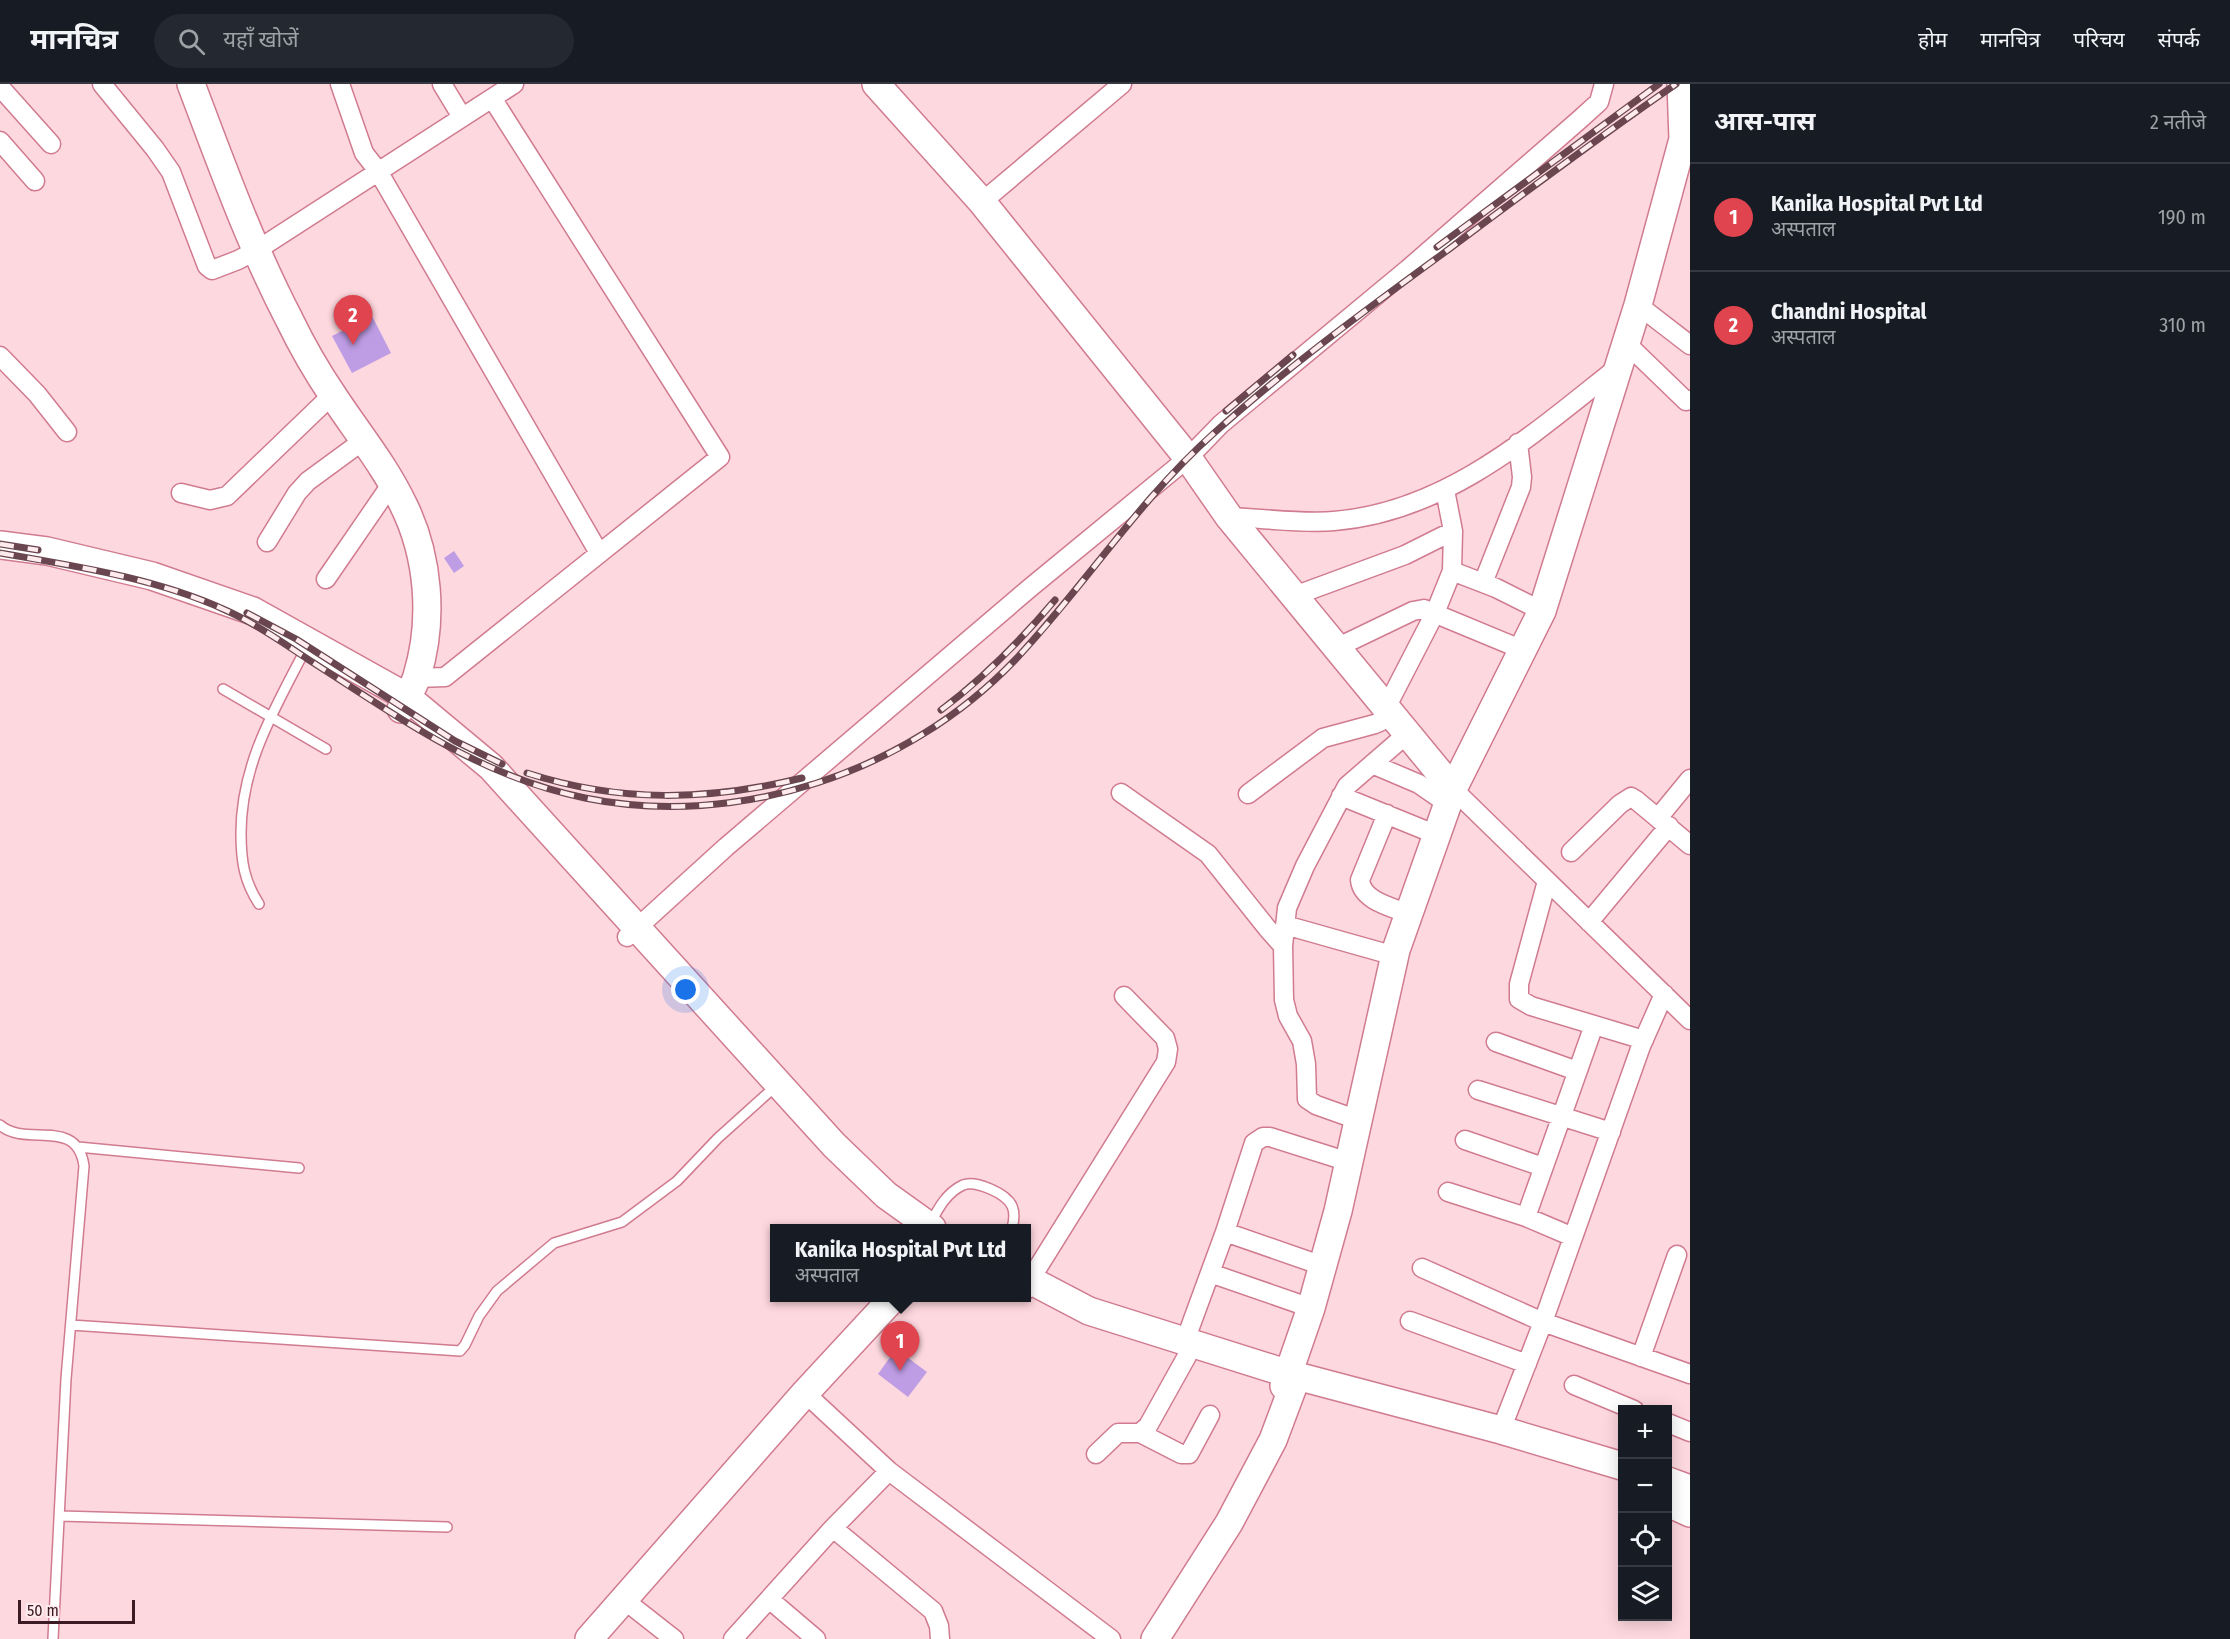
<!DOCTYPE html>
<html lang="hi">
<head>
<meta charset="utf-8">
<style>
	body { margin:0; font-family:"Fira Sans Condensed","Noto Sans Devanagari",sans-serif; background:#242831; color:#f1f3f6 }
	.controls { position:absolute; right:18px; bottom:18px; display:grid; overflow:hidden; border-radius:0px; box-shadow:0 3px 15px #0003 }
	.controls button { width:54px; height:54px; display:grid; place-items:center; padding:0; border:0; border-bottom:2px solid #363941; background:#171b24; color:#f1f3f6; font:30px sans-serif }
	.scale { position:absolute; left:18px; bottom:15px; width:117px; box-sizing:border-box; padding-left:6px; border:3px solid #3d1b24; border-top:0; font-size:16px; line-height:21px; white-space:nowrap; color:#3d1b24; -webkit-text-stroke:4px #feebee; paint-order:stroke }
	.you { position:absolute; left:686px; top:906px; width:21px; height:21px; margin:-15px; border:4px solid #fff; border-radius:50%; background:#1a73e8; box-shadow:0 0 0 9px #1a73e833 }
	.badge { display:grid; place-items:center; width:39px; height:39px; border-radius:50%; background:#db2777; color:#fff; font-size:20px; font-weight:700 }
	.pin { position:absolute; translate:-50% -50px; filter:drop-shadow(0 2px 3px #0008) }
	.pin::after { content:''; position:absolute; top:32px; width:21px; height:18px; background:inherit; clip-path:polygon(0 0,100% 0,50% 100%) }
	.popup { position:absolute; left:770px; top:1140px; width:261px; height:78px; box-sizing:border-box; display:grid; place-content:center; border-radius:0px; background:#171b24; filter:drop-shadow(0 2px 4px #0005); font-size:20px; white-space:nowrap; color:#9ea1a6 }
	.popup b { font-size:22px; color:#f1f3f6 }
	.popup::after { content:''; position:absolute; left:50%; top:100%; margin-left:-12px; border:12px solid transparent; border-top-color:#171b24 }
	.list { margin:0; padding:0; list-style:none }
	h2 { display:flex; justify-content:space-between; align-items:center; height:78px; margin:0; padding:0 24px; font-size:26px }
	h2 small { font-size:20px; font-weight:400; color:#9ea1a6 }
	.list li { display:grid; grid-template-columns:39px 1fr auto; gap:18px; align-items:center; box-sizing:border-box; height:108px; padding:0 24px; border-top:2px solid #363941 }
	.list b { display:block; font-size:22px; white-space:nowrap }
	.list p { margin:0; font-size:20px; white-space:nowrap; color:#9ea1a6 }
	.list em { font-size:20px; font-style:normal; color:#9ea1a6 }
	.icon { flex:none; width:33px; height:33px; fill:none; stroke:currentColor; stroke-width:2; stroke-linecap:round; stroke-linejoin:round }
	.map { position:relative; flex:none; width:1690px; height:1555px; overflow:hidden }
	header { display:flex; align-items:center; gap:36px; box-sizing:border-box; height:84px; padding:0 30px; background:#171b24; border-bottom:2px solid #363941 }
	header strong { font-size:28px }
	nav { display:flex; gap:33px; margin-inline-start:auto; font-size:21px }
	.search { width:420px; height:54px; background:#242831; display:flex; align-items:center; gap:15px; box-sizing:border-box; padding:0 21px; border-radius:33px; color:#9ea1a6; font-size:22px }
	main { display:flex }
	aside { flex:1; background:#171b24 }
	.map>svg:first-child { display:block }
	.building { fill:#be9de5 }
	.lines { fill:none; stroke-linecap:round; stroke-linejoin:round }
	.lane-casing { stroke:#d07b8f; stroke-width:12 }
	.street-casing { stroke:#d07b8f; stroke-width:21 }
	.secondary-casing { stroke:#d07b8f; stroke-width:30 }
	.lane { stroke:#fff; stroke-width:9 }
	.street { stroke:#fff; stroke-width:18 }
	.secondary { stroke:#fff; stroke-width:27 }
	.rail-casing { stroke:#6a4750; stroke-width:7 }
	.rail { stroke:#feebee; stroke-width:4.5; stroke-dasharray:14; stroke-linecap:butt }
</style>
</head>
<body>
<header>
<strong>मानचित्र</strong>
<div class="search"><svg class="icon" aria-label="search" viewBox="0 0 24 24"><circle cx="10" cy="10" r="6"/><path d="M15 15l6 6"/></svg>यहाँ खोजें</div>
<nav><a>होम</a><a>मानचित्र</a><a>परिचय</a><a>संपर्क</a></nav>
</header>
<main>
<div class="map">
<svg width="1690" height="1555" viewBox="0 0 1690 1555">
	<rect width="100%" height="100%" fill="#fed8df"/>
	<path class="building" d="M372,232L391,269L352,289L332,252Z
		M454,467L464,482L454,489L444,474Z
		M896,1265L927,1288L908,1313L878,1290Z"/>
	<g class="lines">
		<defs>
			<path id="lane" d="M223,605L326,665
				M259,820C244,797 241,777 241,749C241,681 274,626 304,568
				M0,1041C26,1064 77,1032 84,1082L66,1295L53,1555
				M78,1063L299,1084
				M930,1140C938,1125 946,1109 963,1101C975,1096 1006,1109 1012,1122C1015,1129 1014,1137 1012,1144
				M71,1241L460,1267L465,1261L479,1232L497,1207L554,1159L622,1138L677,1097L718,1054L768,1009
				M60,1432L447,1443"/>
			<path id="street" d="M102,0L155,65L171,88L207,182L212,186L238,176L257,166L514,0
				M340,0L364,69L378,87L599,469
				M442,0L462,33
				M0,3L51,60
				M0,57L35,97
				M982,118L1122,0
				M1638,221L1690,261
				M1626,259L1686,317L1690,316
				M0,272L37,310L67,348
				M181,409L210,416L227,412L332,311
				M1229,433C1261,434 1302,440 1334,437C1447,428 1533,350 1618,283
				M267,458L297,409L308,397L364,356
				M1452,487L1496,504L1542,527
				M326,495L392,399
				M1483,499L1521,403L1522,393L1518,359
				M1294,512L1405,471L1453,447
				M1336,564L1413,527L1424,525L1523,566
				M417,594L445,593L720,373L492,14
				M1386,624L1435,529L1452,487L1453,447L1445,406
				M1372,680L1419,700L1448,720
				M1453,705L1690,936
				M1121,709L1208,770L1267,844L1283,862
				M1248,710L1323,654L1375,640L1393,632
				M1341,712L1437,751
				M1387,730L1360,796C1362,817 1392,823 1409,830
				M1658,734L1690,695
				M1571,768L1620,720L1631,713L1636,716L1690,761
				M1547,797L1519,900V915L1531,922L1644,956
				M1589,838L1669,742
				M1285,841L1395,872
				M627,853L726,763L1031,503L1188,374L1221,340L1408,185L1578,37L1599,18L1604,0
				M1496,958L1577,987
				M1478,1006L1611,1048
				M1358,1036L1316,1021L1307,1015L1306,980L1302,957L1288,932L1284,916L1283,862L1287,824L1305,782L1347,702L1407,650
				M1465,1056L1543,1083
				M1448,1108L1526,1133L1573,1153
				M1526,1133L1594,941
				M1225,1148L1323,1182
				M1422,1184L1543,1238L1690,1290
				M1210,1189L1311,1224
				M1026,1206L1030,1196L1166,978L1168,965L1165,954L1124,912
				M1410,1237L1527,1280
				M1185,1257L1225,1148L1254,1059L1263,1053H1270L1349,1078
				M1641,1273L1677,1171
				M1574,1301L1634,1326
				M805,1309L889,1387L1111,1555
				M1668,1339L1690,1348
				M1501,1346L1543,1238L1641,962L1664,910
				M1140,1349L1181,1370H1189L1210,1331
				M1096,1370L1118,1349H1140L1148,1342L1187,1272
				M833,1444L933,1527L939,1542L940,1555
				M623,1515L674,1555
				M769,1515L816,1555
				M733,1555L833,1444L889,1387"/>
			<path id="secondary" d="M191,0C221,79 250,160 289,235C302,262 317,288 334,313C357,348 385,382 403,420C429,472 434,536 417,592C414,603 406,614 401,625
				M876,0L982,118L1188,374L1229,433L1453,705
				M0,461L47,467L152,492L253,527L407,613L491,683L834,1061L886,1111L932,1144
				M1026,1194L1089,1227L1289,1290L1501,1346L1622,1382
				M1284,1302L1311,1224L1338,1127L1396,866L1453,705L1542,527L1638,221L1683,55L1681,0
				M1668,1397L1690,1405
				M1668,1419L1690,1429
				M589,1555L805,1309L893,1214
				M1155,1555L1229,1439L1273,1356L1297,1292"/>
		</defs>
		<use href="#lane" class="lane-casing"/>
		<use href="#street" class="street-casing"/>
		<use href="#secondary" class="secondary-casing"/>
		<use href="#lane" class="lane"/>
		<use href="#street" class="street"/>
		<use href="#secondary" class="secondary"/>
		<defs>
			<path id="rail" d="M1437,163L1659,0
				M1226,327L1293,271
				M0,460L38,466
				M0,469C74,482 155,494 223,525C253,538 282,558 309,576C399,633 478,692 585,714C738,745 907,689 1015,576C1084,503 1138,417 1213,350C1285,285 1363,228 1441,171C1519,113 1596,55 1676,0
				M247,529L296,555L455,657L502,680
				M941,626C984,594 1021,556 1055,516
				M527,689C620,719 708,717 802,694"/>
		</defs>
		<use href="#rail" class="rail-casing"/>
		<use href="#rail" class="rail"/>
	</g>
</svg>
<div class="controls">
<button>+</button>
<button>−</button>
<button><svg class="icon" aria-label="locate" viewBox="0 0 24 24"><circle cx="12" cy="12" r="6"/><path d="M12 2v4M12 18v4M2 12h4M18 12h4"/></svg></button>
<button><svg class="icon" aria-label="layers" viewBox="0 0 24 24"><path d="M12 4l9 5-9 5-9-5zM3 14l9 5 9-5"/></svg></button>
</div>
<div class="scale">50 m</div>
<div class="you"></div>
<div class="pin badge" style="left:900px;top:1287px;background:#e0444e">1</div>
<div class="popup"><b>Kanika Hospital Pvt Ltd</b>अस्पताल</div>
<div class="pin badge" style="left:353px;top:261px;background:#e0444e">2</div>
</div>
<aside>
<h2>आस-पास<small>2 नतीजे</small></h2>
<ul class="list">
<li><span class="badge" style="background:#e0444e">1</span><div><b>Kanika Hospital Pvt Ltd</b><p>अस्पताल</p></div><em>190 m</em></li>
<li><span class="badge" style="background:#e0444e">2</span><div><b>Chandni Hospital</b><p>अस्पताल</p></div><em>310 m</em></li>
</ul>
</aside>
</main>
</body>
</html>
